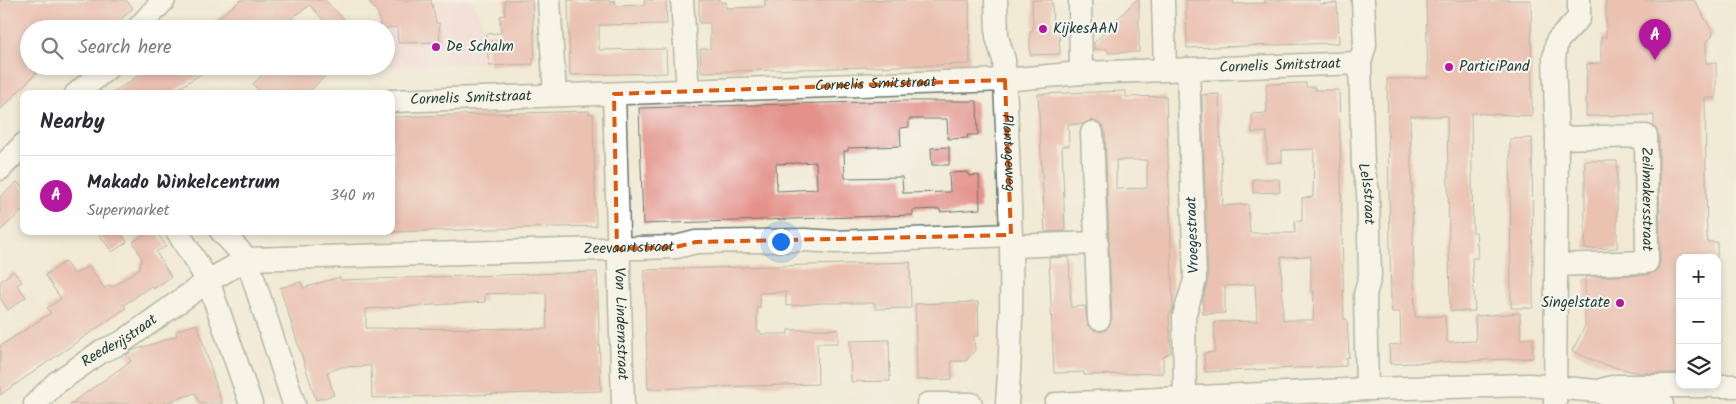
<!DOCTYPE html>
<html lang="en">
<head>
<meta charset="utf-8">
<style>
	body { margin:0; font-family:Kalam,sans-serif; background:#f7f7f7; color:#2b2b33 }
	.controls { position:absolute; right:15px; bottom:15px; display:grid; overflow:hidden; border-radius:10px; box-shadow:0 2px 8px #0003 }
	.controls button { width:45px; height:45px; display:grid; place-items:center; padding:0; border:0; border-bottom:1px solid #e1e1e2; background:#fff; color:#2b2b33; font:25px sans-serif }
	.you { position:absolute; left:780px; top:241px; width:18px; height:18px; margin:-12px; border:4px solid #fff; border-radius:50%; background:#1a73e8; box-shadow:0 0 0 8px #1a73e833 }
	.badge { display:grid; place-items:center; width:32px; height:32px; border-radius:50%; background:#b5179e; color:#fff; font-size:16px; font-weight:700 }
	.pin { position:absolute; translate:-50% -41px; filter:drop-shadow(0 1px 2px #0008) }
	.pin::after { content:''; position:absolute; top:26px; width:18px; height:15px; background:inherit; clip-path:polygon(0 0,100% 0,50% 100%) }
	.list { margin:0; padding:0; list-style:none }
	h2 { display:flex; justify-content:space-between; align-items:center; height:65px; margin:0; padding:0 20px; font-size:21px }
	h2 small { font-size:16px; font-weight:400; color:#7c7c81 }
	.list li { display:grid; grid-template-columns:32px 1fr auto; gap:15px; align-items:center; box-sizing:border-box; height:80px; padding:0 20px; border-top:1px solid #e1e1e2 }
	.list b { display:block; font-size:19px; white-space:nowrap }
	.list p { margin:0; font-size:16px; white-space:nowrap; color:#7c7c81 }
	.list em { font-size:16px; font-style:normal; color:#7c7c81 }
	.icon { flex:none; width:28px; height:28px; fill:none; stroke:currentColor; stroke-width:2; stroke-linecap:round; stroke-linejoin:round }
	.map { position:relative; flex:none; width:1736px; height:404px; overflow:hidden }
	.search { position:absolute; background:#fff; box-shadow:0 2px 8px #0003; left:20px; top:20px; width:375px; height:55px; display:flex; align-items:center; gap:12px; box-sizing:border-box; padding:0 18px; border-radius:28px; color:#7c7c81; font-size:19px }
	.panel { position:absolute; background:#fff; box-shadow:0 2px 8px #0003; left:20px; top:90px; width:375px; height:145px; border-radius:10px }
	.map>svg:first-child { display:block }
	.built { fill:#f5cfdb }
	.building { fill:#e4918a; fill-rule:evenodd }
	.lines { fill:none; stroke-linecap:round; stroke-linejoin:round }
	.minor-casing { stroke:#68796c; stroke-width:25 }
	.minor { stroke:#fff; stroke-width:22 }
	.marked { fill:none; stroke:#de580e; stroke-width:4; stroke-dasharray:10 6; stroke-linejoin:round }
	.poi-dot { fill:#b5179e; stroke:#f6f6f2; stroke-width:2 }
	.labels { text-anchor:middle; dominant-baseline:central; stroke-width:4; stroke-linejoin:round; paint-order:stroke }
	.poi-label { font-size:15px; fill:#1f3d34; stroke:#f6f6f2; text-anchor:start }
	.street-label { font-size:15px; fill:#1f3d34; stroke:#f6f6f2 }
</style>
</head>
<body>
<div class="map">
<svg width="1736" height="404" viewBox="0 0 1736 404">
	<rect width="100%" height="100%" fill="#f6f6f2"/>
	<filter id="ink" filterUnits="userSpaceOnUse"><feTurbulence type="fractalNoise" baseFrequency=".02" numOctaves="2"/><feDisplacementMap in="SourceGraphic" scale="10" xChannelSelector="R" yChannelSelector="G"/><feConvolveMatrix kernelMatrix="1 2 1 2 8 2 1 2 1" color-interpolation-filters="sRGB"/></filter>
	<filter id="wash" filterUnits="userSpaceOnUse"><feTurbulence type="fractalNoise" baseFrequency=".0096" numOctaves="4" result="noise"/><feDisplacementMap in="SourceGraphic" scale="20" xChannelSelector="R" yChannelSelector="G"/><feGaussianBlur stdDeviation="1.12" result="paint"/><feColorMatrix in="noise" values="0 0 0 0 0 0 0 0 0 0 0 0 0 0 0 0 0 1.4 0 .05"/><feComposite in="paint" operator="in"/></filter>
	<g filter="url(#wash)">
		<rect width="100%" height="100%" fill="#f1e9d4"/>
		<path class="built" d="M390,0H472L486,31L487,63L390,67L386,62V29H378L376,18L393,16Z"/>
		<g id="blocks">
			<path class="building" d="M0,0H126L133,8L111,29H29V66H43L0,110Z
				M241,0H325L353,29H332L310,5L277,29H204Z
				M368,0H431L436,23H439L440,42L398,43L397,27L381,29L378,14Z
				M505,0H532L535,58H533V64L489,66L486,34L501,33L500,16L505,15Z
				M568,0L615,1L616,6L645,5L644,0H666L667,24L599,25V50L666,49L667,73L570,75Z
				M699,0H721V3L726,2V8L765,7V0H969L970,64L701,72L700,49H710V23H699Z
				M1032,0H1052L1053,30H1059L1060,54L1030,55V31H1033Z
				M1136,0H1139V52L1108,53L1107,49H1094V43Z
				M1186,0H1233L1234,4L1265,3V0H1319L1320,4L1337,3L1339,43L1187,48Z
				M1426,0H1531L1532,116L1471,113L1473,232H1476L1478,258H1472L1475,311H1450L1447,116H1410L1415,317L1445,316L1447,342L1476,341L1475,316L1520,313V339L1533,338V358L1390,364L1389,345L1401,344L1400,312H1392L1391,304L1387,79L1428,78Z
				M1606,0H1694L1713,32L1712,37L1706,41V63H1716V98H1705L1707,242H1717V258H1680V373H1641L1625,370L1599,363L1572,351L1585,326V277L1648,275L1658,269L1660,262L1659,136L1654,126V115L1586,116L1587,64L1601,63V37H1606Z
				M152,66H213L170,94H111Z
				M271,66H335L307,94H262L253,84Z
				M1306,83V87H1315V90H1339L1344,319H1347L1349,357L1346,358V366L1205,372L1204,353L1215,352L1214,322L1257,321L1255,284L1225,286V313L1203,314V299L1208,280L1202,95L1219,94L1223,206L1248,204L1250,233H1295V221H1302V198L1313,197L1314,149L1282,150V162L1267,163V132L1252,133V114L1267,113L1266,84ZM1311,256V291H1314L1313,320H1283L1281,257Z
				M1126,91V97L1166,96L1173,309L1169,315L1171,352L1163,357V373L1084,375V372L1054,373L1049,258L1069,257L1071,307L1085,306L1088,326L1100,332L1106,330L1112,319L1105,133L1103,126L1092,120L1083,124H1068L1069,146H1062L1065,231L1045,232L1038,94ZM1116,160H1147V188L1116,189Z
				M902,101H977L978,135H967L968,138L948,139L947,119H909V127L900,128L901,146L848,148V151H844L845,178L902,177L903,193L950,192L949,173L968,172L969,176L979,175L980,209L940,212V209L913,210V215L643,224L639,108ZM816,162L817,189L777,191L776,164Z
				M589,111V114H593L596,226L391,232V175H395L391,117Z
				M1532,138L1533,308H1511L1510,139Z
				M949,147V165H932L931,148Z
				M1585,161H1617V248L1585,249Z
				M1253,179H1279L1280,192L1253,193Z
				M17,182L24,189V209L0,231V197Z
				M97,231H120L127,242L112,252Z
				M149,231H156L166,246L156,252L171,277L153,289L151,286L124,305L126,308L0,395V346L51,313L47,308L61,299L45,275L65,262L74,274L89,266L104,288L110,285L112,287L139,269L142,258L133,242Z
				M910,262L911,308L875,309V303H823L786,306V292L759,293L760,307H757V331H760L761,334H788V330L838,329V343H817L818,384L648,389L644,270Z
				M13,271L22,282L17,285L26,297L8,310L0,298V282Z
				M597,272L601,391L372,398L371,366L342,367L327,372L334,395L316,400L280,288L301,282L303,288L340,277V280ZM513,293H546L547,329L366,328V309L485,302V294Z
				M978,302L979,336H974L975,350L966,361H951L952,379L917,380L915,304Z
				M197,324L222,404H200L195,393L162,404H70L131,361L126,355L134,350L177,336L176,331Z
				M889,340L890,381L851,382L850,341Z"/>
		</g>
	</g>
	<g filter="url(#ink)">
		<use href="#blocks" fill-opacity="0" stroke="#68796c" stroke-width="1"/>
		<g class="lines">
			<defs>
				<g id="minor">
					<path d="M549,0L555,94"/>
					<path d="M682,0L688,91"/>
					<path id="s1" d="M996,0L997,37L1004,60C1009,175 1016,289 1007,404"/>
					<path d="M1080,0L1081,73"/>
					<path d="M1163,0L1165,69"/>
					<path id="s2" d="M1363,0L1365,45L1360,63L1363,167L1368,191L1370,276L1365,295L1367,389"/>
					<path d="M137,29L164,0"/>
					<path d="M76,94L110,66"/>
					<path id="s3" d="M614,94L623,404"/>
					<path id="s4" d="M391,101L1005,80L1081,73L1360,63"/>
					<path d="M1092,133L1099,319"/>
					<path id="s5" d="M1557,138L1646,136L1647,262L1557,265"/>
					<path d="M0,169L24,144"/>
					<path d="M177,231L208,281L251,404"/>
					<path d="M221,231L247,259L294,404"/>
					<path d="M1011,246L1097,243"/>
					<path d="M1605,389L1617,386H1736"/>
					<path d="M1185,399L1184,316L1195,280L1188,69"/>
					<path id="s6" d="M35,404L56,383L102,351L121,343L208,281L247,259L676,247L696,242L805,240L835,242L1011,235"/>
					<path d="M928,404H971"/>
					<path d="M1056,404L1367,389L1530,385L1598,391L1616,400L1662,404"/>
					<path d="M1555,404L1557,138L1554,58L1557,41L1579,18V0"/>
				</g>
			</defs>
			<use href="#minor" class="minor-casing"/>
			<use href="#minor" class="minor"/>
		</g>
	</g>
	<path d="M0 0H1736V404H0ZM1005,80L1011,235L696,242L676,247L617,249L614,94Z" fill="#f1e9d4" fill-opacity=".55" fill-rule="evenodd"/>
	<path class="marked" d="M1005,80L1011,235L696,242L676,247L617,249L614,94Z"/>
	<g class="poi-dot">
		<circle cx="1043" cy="29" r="5"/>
		<circle cx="436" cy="47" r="5"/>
		<circle cx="1449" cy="67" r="5"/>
		<circle cx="1620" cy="303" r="5"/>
	</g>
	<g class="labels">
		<g class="poi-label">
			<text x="1053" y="29">KijkesAAN</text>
			<text x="446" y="47">De Schalm</text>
			<text x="1459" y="67">ParticiPand</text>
			<text x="1610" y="303" text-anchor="end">Singelstate</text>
		</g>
		<g class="street-label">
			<text stroke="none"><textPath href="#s4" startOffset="890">Cornelis Smitstraat</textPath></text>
			<text stroke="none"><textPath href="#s4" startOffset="485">Cornelis Smitstraat</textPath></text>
			<text stroke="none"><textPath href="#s4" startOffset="80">Cornelis Smitstraat</textPath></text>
			<text stroke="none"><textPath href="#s1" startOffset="154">Plantageweg</textPath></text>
			<text stroke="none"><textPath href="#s2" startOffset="195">Lelsstraat</textPath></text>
			<text stroke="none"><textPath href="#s5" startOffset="152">Zeilmakersstraat</textPath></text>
			<text transform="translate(1193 235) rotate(-92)">Vroegestraat</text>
			<text stroke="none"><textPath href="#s6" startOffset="640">Zeevaartstraat</textPath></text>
			<text stroke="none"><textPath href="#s3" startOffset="230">Von Lindernstraat</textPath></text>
			<text stroke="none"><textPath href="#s6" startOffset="106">Reederijstraat</textPath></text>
		</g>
	</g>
</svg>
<div class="controls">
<button>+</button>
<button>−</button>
<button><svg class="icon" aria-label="layers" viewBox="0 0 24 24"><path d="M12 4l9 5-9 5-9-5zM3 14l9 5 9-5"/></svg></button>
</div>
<div class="you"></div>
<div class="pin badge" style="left:1655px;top:60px">A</div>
<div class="search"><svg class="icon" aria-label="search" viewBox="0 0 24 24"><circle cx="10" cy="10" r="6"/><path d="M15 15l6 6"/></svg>Search here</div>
<section class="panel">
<h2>Nearby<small></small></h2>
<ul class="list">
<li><span class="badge">A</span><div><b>Makado Winkelcentrum</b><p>Supermarket</p></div><em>340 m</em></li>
</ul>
</section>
</div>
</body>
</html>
